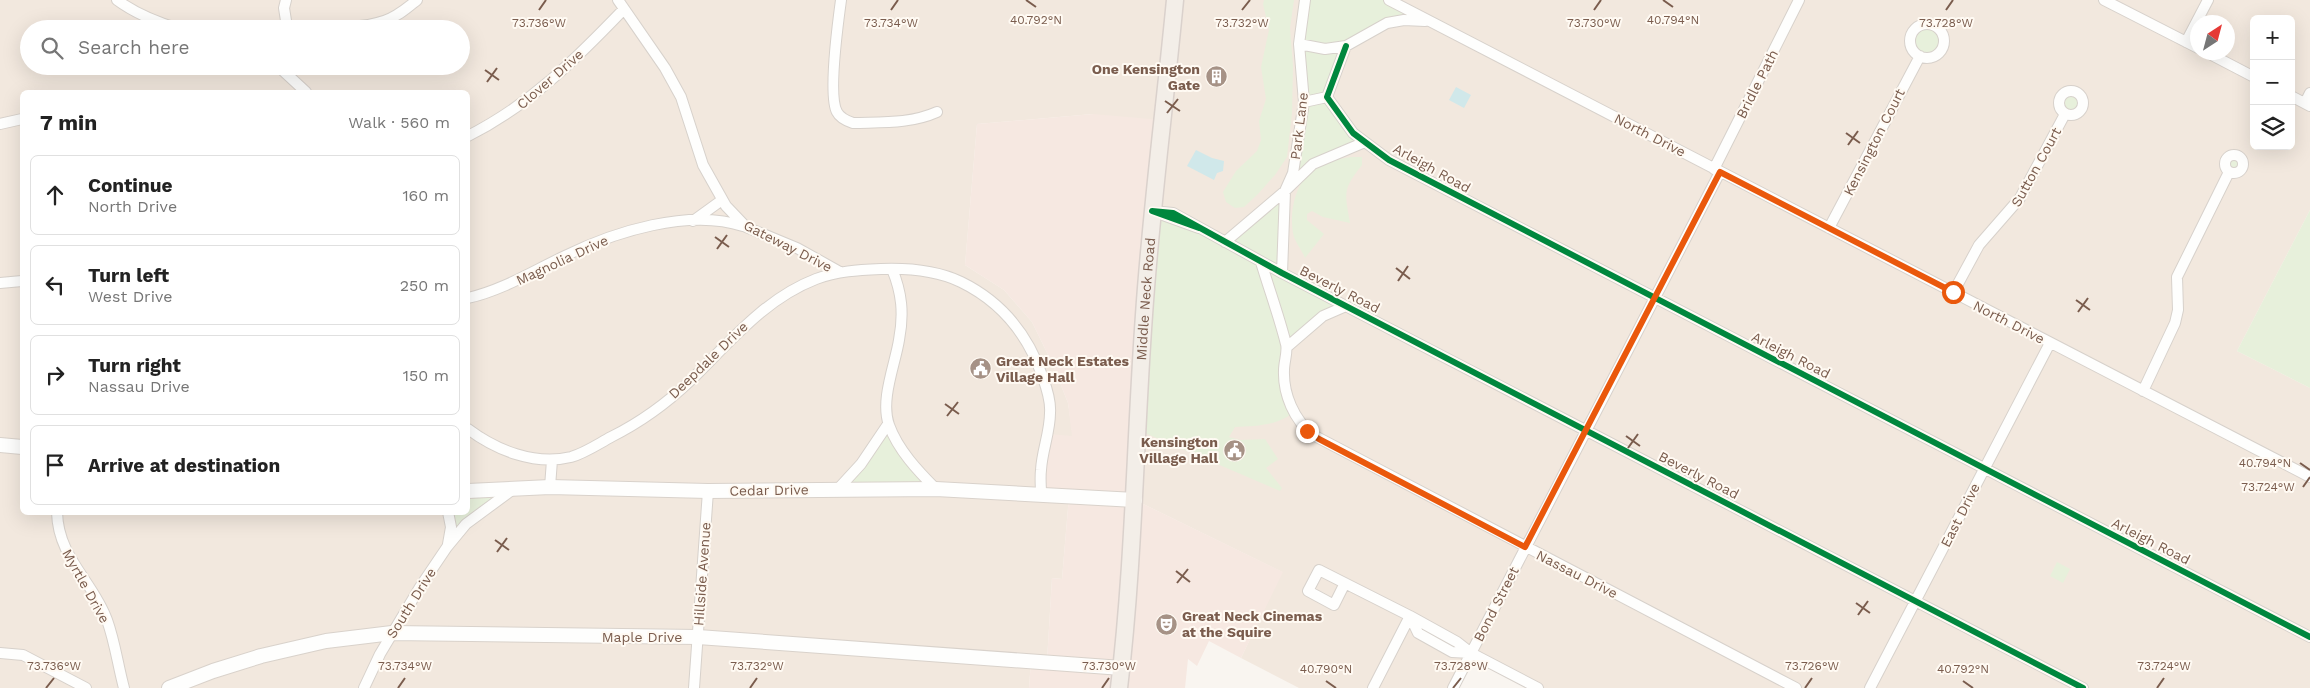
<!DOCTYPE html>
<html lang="en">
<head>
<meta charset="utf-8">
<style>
	body { margin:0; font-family:"Work Sans",sans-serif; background:#f6f6f6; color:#222 }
	.controls { position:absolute; right:15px; top:15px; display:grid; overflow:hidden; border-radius:8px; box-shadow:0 5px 20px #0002 }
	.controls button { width:45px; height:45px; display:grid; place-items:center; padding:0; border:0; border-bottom:1px solid #e0e0e0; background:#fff; color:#222; font:25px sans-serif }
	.compass { position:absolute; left:2190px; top:15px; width:45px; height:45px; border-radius:50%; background:#fff; box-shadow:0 5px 20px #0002; rotate:36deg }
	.stop { position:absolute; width:15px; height:15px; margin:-11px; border:4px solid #ea580c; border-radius:50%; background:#fff }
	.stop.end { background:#ea580c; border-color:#fff; box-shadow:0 1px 5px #0008 }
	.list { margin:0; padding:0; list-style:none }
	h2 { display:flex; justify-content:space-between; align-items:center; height:65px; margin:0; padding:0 20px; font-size:21px }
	h2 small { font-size:16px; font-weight:400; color:#767676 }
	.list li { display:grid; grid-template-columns:32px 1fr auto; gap:15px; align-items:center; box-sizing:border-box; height:80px; margin:0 10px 10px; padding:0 10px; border:1px solid #e0e0e0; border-radius:8px }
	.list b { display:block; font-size:19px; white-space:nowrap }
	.list p { margin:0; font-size:16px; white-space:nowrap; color:#767676 }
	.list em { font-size:16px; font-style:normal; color:#767676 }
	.icon { flex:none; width:28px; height:28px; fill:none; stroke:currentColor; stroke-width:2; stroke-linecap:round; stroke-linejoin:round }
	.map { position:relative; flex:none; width:2310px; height:688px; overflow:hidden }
	.search { position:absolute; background:#fff; box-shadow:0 5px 20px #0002; left:20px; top:20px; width:450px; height:55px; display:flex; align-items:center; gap:12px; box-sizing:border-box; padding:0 18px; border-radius:28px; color:#767676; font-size:19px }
	.panel { position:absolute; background:#fff; box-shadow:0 5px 20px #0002; left:20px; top:90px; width:450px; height:425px; border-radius:8px }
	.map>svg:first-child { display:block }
	.residential { fill:#f2e8de; fill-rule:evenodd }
	.commercial { fill:#f6e8e1 }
	.green { fill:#e7f0db }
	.water { fill:#d0e8ea }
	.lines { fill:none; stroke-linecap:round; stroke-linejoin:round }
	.street-casing { stroke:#d7d1cb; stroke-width:12 }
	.secondary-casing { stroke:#d9d2cb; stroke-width:16 }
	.primary-casing { stroke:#dad1cc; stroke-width:19 }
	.street { stroke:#fefefd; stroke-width:10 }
	.secondary { stroke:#fefefd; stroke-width:14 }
	.primary { stroke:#f3eee8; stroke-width:16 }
	.cycleway-casing { stroke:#fffaf3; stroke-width:9 }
	.cycleway { stroke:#00873e; stroke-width:6 }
	.route { stroke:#ea580c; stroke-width:6 }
	.ticks { fill:none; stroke:#7a5c4d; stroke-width:2 }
	.labels { text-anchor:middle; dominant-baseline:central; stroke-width:4; stroke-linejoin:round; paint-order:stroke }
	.poi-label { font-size:14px; font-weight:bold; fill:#7a5c4d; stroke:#fffaf3; text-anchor:end }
	.street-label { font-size:14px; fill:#7a5c4d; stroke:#fffaf3 }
	.ticks-label { font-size:12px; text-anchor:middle; fill:#7a5c4d; stroke:#fffaf3; stroke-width:4; stroke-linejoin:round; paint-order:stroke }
</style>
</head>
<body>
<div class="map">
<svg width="2310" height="688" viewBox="0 0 2310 688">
	<rect width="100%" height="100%" fill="#f9f5f0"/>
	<path class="residential" d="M0,0H2310V210L2237,351L2310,388V688H1538L1470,653L1453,688H1299L1241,658L1282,572L1135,500L1093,114L977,124L965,265L1004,290L1032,322L1052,363L1068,403L1073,437L1047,434L1069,496L1062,579L1052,578L1047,661L1031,660L1029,688H0ZM2254,19H2291V146H2254ZM2198,22H2228V52H2198ZM29,29H461V66H29ZM22,92H468V512H22Z"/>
	<path class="commercial" d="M1093,114L1162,120L1135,500L1283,572L1241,658L1209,641L1197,666L1188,659L1185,688H1029L1031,660L1047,661L1052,578L1062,579L1069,496L1041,494L1047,434L1072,436L1068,403L1052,363L1032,322L1004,290L965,265L977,124Z"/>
	<path class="green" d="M1264,0H1294L1290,28L1293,66L1292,113L1287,157L1275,175L1258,194L1244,207L1235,208L1226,202L1223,192L1236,171L1257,151L1261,140L1259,121L1266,99L1261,67L1269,30L1263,4Z
		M1305,0H1389L1428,21L1404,20L1346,46L1327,97L1365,142L1313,164L1285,191L1282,273L1346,306L1323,316L1284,357L1294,412C1277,426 1256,426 1235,427L1229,437L1240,440L1265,439L1278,459L1266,468L1282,488L1280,491L1138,430L1152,211L1225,242L1285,191L1303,84Z
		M1910 41a17 17 0 1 1 34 0a17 17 0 1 1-34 0Z
		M2059 103a12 12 0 1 1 24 0a12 12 0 1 1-24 0Z
		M2225 164a9 9 0 1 1 18 0a9 9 0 1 1-18 0Z
		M1351,157H1362V165C1342,190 1345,193 1350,223L1323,217L1312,211L1307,214V220L1324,234L1305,258C1302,250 1294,241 1293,233C1289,211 1296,179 1317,167C1328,161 1339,159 1351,157Z
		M2310,210V388L2237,351Z
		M886,432L928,484L851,483Z
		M506,491L451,540L450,513L468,512V493Z
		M2057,562L2070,569L2063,583L2050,576Z"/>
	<path class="water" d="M1456,87L1471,95L1464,108L1449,100Z
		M1196,150L1212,158L1224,161L1223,171L1217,173L1214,180L1187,166Z"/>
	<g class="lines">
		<defs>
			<path id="street" d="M117,0C136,14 156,22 179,29
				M286,0L284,8L287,27
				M618,0L665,68L681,97L703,165L726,206L746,227L797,248L840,272
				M841,0C838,22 828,96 837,112C840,118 847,121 853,123C882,122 910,124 937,112
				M1389,0L2310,477
				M2104,0L2198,48
				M1910 41a17 17 0 1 1 34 0a17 17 0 1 1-34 0Z
				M287,27C318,26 355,31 384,21C397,17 407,8 417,0
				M2186,42L2208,0
				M1299,44L1325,49L1346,46L1387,23L1404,20L1425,21
				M1346,46L1327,97L1353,133L1389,160L2310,637
				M2206,52L2254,77
				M278,66L306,92
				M2059 103a12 12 0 1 1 24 0a12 12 0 1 1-24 0Z
				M2291,96L2310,106
				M1304,102L1327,97
				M2305,103L2310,93
				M0,124L22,119
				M468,136C531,104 575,60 624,9
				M2225 164a9 9 0 1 1 18 0a9 9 0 1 1-18 0Z
				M1714,169L1799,0
				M693,221L722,200
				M1199,228L1152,211L1173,213L1282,273L2083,688
				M1829,228L1920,56
				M1225,242L1285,191L1313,164L1365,142
				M1261,262C1269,289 1279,316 1286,344C1288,351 1284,362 1284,370C1283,394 1294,420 1313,435L1796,688
				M892,269C902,293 904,314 899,340C895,365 880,400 889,425C898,450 918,471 936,489
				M1282,273L1285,191L1293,173L1304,102L1299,44L1305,0
				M0,283L22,281
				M1953,293L1979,245L2020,198L2065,114
				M468,298C503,290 533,271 565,256C614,232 689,208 743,226
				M1287,347L1323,316L1346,306
				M2143,391L2175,323L2178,310L2177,277L2229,172
				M468,429C496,450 535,466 571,457C585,453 598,444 611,437C639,423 667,403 690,381C729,343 764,299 816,279C837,271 859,270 881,269C908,268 936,270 961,282C1002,302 1028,334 1043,378C1047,389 1051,401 1050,413C1050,432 1042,451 1041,470C1040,478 1041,486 1041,494
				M550,487L552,460
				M838,489L861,464L888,424
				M57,512C58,558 93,581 107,620C115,642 118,666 124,688
				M448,512L451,527L448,544
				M1345,583L1334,605L1308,591L1319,570L1410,616L1373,688
				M0,653L23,655L86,688
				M1471,653L1452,652L1418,633L1410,616L1457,642L1471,653L1538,688
				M364,688L380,654L420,587L447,547L466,524L512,490
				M694,688L708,491
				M1453,688L1720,172
				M1870,688L2050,343"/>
			<path id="secondary" d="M0,445L22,447
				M468,491L550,487L708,491L936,489L1135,500
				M169,688L213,671L261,656L326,641L392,633L698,637L1122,668"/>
			<g id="primary">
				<path id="s1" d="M1119,688C1134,563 1135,440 1144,315C1151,210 1165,105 1175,0"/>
			</g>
		</defs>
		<use href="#street" class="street-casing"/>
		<use href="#secondary" class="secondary-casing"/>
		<use href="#primary" class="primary-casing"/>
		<use href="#street" class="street"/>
		<use href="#secondary" class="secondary"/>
		<use href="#primary" class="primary"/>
		<defs>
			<path id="cycleway" d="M1346,46L1327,97L1353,133L1389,160L2310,637
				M1199,228L1152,211L1173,213L1282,273L2083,688"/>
		</defs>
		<use href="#cycleway" class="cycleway-casing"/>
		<use href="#cycleway" class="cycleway"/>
	</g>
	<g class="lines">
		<path class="route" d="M1307,431L1319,439L1525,547L1720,172L1953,292"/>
	</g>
	<path class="ticks" d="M1026,0L1036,7M1663,0L1673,7M539,10L546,0M891,10L898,0M1242,10L1250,0M1594,10L1601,0M1946,10L1953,0M485,70L499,80M487,82L497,68M1165,101L1180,111M1167,113L1178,99M1846,133L1860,143M1848,145L1858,131M715,237L729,247M717,249L727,235M1396,268L1410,279M1398,281L1408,266M2076,300L2090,310M2078,312L2088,298M945,404L959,414M947,416L958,402M1626,436L1640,446M1628,448L1638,434M2300,463L2310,470M2303,487L2310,477M495,540L509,550M497,552L507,538M1176,571L1190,582M1177,583L1188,569M1856,603L1870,613M1858,615L1868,601M1326,681L1336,688M1963,681L1973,688M46,688L54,678M398,688L405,678M750,688L757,678M1102,688L1109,678M1453,688L1461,678M1805,688L1812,678M2157,688L2164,678"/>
	<defs>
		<symbol id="building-disc" viewBox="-11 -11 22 22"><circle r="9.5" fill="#a69286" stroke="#fffaf3"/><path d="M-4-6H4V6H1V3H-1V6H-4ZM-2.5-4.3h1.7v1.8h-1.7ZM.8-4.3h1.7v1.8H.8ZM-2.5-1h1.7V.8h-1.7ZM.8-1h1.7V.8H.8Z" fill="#fff"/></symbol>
		<symbol id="civic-disc" viewBox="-11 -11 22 22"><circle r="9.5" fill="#a69286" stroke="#fffaf3"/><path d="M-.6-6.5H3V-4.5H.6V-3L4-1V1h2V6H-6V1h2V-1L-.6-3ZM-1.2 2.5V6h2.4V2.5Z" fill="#fff"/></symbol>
		<symbol id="theatre-disc" viewBox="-11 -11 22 22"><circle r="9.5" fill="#a69286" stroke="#fffaf3"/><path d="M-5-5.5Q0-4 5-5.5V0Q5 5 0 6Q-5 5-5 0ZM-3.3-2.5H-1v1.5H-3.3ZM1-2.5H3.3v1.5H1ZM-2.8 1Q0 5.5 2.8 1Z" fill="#fff"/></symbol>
	</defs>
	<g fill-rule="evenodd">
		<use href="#building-disc" x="1204" y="64" width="25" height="25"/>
		<use href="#civic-disc" x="968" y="356" width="25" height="25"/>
		<use href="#civic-disc" x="1222" y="438" width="25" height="25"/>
		<use href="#theatre-disc" x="1154" y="612" width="25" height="25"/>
	</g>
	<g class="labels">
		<g class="poi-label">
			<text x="1200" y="69">One Kensington<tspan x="1200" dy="16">Gate</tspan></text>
			<text x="996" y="361" text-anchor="start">Great Neck Estates<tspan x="996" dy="16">Village Hall</tspan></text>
			<text x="1218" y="442">Kensington<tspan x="1218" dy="16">Village Hall</tspan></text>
			<text x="1182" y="616" text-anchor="start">Great Neck Cinemas<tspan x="1182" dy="16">at the Squire</tspan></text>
		</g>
		<g class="street-label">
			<text transform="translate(550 79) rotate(-41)">Clover Drive</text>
			<text transform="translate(1757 84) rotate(-63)">Bridle Path</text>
			<text transform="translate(1299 126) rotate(-83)">Park Lane</text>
			<text transform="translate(1650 135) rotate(27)">North Drive</text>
			<text transform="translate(1874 142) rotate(-63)">Kensington Court</text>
			<text transform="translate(2036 167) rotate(-61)">Sutton Court</text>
			<text transform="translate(1432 168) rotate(29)">Arleigh Road</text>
			<text transform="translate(788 246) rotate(27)">Gateway Drive</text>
			<text transform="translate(562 260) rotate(-25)">Magnolia Drive</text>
			<text transform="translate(1340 289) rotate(27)">Beverly Road</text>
			<text stroke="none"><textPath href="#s1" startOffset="390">Middle Neck Road</textPath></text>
			<text transform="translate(2009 322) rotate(27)">North Drive</text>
			<text transform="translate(1791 355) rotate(27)">Arleigh Road</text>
			<text transform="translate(708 360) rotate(-44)">Deepdale Drive</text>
			<text transform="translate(1699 475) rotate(27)">Beverly Road</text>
			<text transform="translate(769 490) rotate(-1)">Cedar Drive</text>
			<text transform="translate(1960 515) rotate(-63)">East Drive</text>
			<text transform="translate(2151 541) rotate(27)">Arleigh Road</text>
			<text transform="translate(702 574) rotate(-86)">Hillside Avenue</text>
			<text transform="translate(1577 574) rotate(27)">Nassau Drive</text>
			<text transform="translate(86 586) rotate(61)">Myrtle Drive</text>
			<text transform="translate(411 603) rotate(-58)">South Drive</text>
			<text transform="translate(1496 604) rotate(-63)">Bond Street</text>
			<text x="642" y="637">Maple Drive</text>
		</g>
	</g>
	<g class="ticks-label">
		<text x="1673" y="24">40.794°N</text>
		<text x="1036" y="24">40.792°N</text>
		<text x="539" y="27">73.736°W</text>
		<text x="891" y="27">73.734°W</text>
		<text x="1242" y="27">73.732°W</text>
		<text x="1594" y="27">73.730°W</text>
		<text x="1946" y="27">73.728°W</text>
		<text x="2265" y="467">40.794°N</text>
		<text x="2268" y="491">73.724°W</text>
		<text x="54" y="670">73.736°W</text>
		<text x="405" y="670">73.734°W</text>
		<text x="757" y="670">73.732°W</text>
		<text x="1109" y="670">73.730°W</text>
		<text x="1461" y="670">73.728°W</text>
		<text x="1812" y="670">73.726°W</text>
		<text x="2164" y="670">73.724°W</text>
		<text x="1326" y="673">40.790°N</text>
		<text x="1963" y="673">40.792°N</text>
	</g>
</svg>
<div class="controls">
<button>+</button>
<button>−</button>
<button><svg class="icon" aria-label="layers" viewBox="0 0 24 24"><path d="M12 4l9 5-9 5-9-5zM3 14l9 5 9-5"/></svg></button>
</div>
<svg class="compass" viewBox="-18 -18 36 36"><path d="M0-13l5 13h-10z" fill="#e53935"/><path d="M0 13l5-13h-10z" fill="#767676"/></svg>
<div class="stop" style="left:1953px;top:292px"></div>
<div class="stop end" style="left:1307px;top:431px"></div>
<div class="search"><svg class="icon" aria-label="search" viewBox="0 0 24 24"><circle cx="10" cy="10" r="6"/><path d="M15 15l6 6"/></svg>Search here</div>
<section class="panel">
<h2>7 min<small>Walk · 560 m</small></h2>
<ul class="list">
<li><svg class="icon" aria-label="ahead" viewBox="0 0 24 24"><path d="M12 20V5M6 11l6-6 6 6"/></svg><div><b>Continue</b><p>North Drive</p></div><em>160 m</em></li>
<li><svg class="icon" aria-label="left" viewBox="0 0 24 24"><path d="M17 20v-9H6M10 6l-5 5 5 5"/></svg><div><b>Turn left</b><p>West Drive</p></div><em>250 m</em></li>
<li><svg class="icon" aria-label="right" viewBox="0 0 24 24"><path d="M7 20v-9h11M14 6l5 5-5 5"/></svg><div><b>Turn right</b><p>Nassau Drive</p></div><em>150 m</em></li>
<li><svg class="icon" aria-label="arrive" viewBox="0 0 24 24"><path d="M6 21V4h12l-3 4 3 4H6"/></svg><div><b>Arrive at destination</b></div></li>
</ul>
</section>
</div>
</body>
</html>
